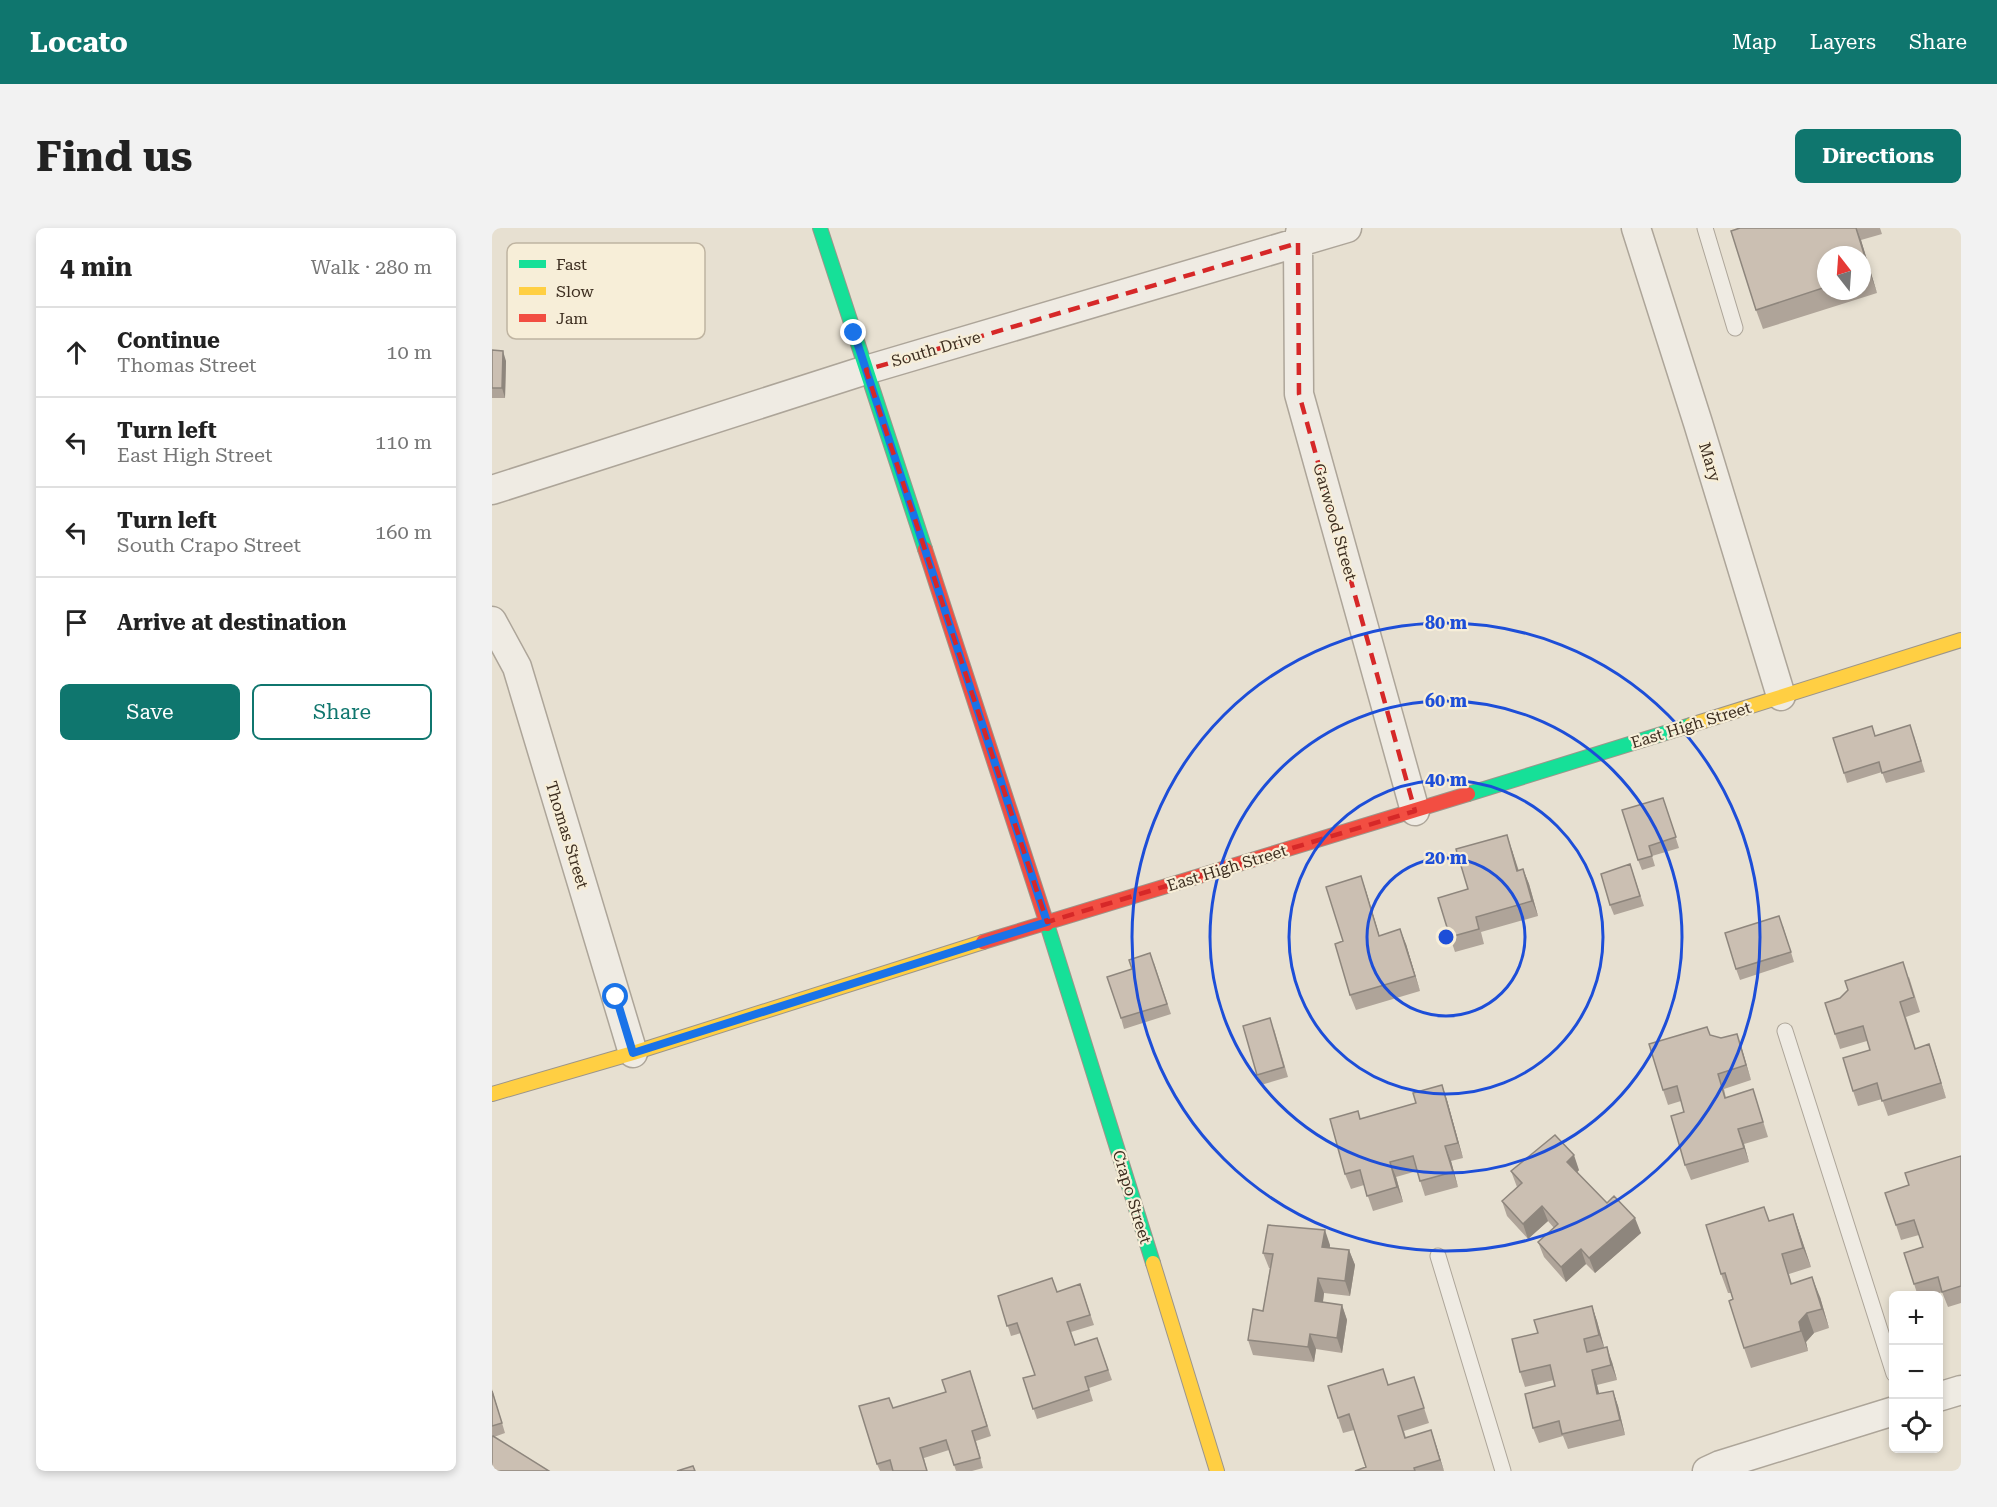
<!DOCTYPE html>
<html lang="en">
<head>
<meta charset="utf-8">
<style>
	body { margin:0; font-family:"Roboto Serif",serif; background:#f2f2f2; color:#222 }
	.controls { position:absolute; right:18px; bottom:18px; display:grid; overflow:hidden; border-radius:9px; box-shadow:0 3px 9px #0003 }
	.controls button { width:54px; height:54px; display:grid; place-items:center; padding:0; border:0; border-bottom:2px solid #e0e0e0; background:#fff; color:#222; font:30px sans-serif }
	.compass { position:absolute; left:1325px; top:18px; width:54px; height:54px; border-radius:50%; background:#fff; box-shadow:0 3px 9px #0003; rotate:343deg }
	.stop { position:absolute; width:18px; height:18px; margin:-14px; border:4px solid #1a73e8; border-radius:50%; background:#fff }
	.stop.end { background:#1a73e8; border-color:#fff; box-shadow:0 2px 6px #0008 }
	.list { margin:0; padding:0; list-style:none }
	h2 { display:flex; justify-content:space-between; align-items:center; height:78px; margin:0; padding:0 24px; font-size:26px }
	h2 small { font-size:20px; font-weight:400; color:#767676 }
	.list li { display:grid; grid-template-columns:39px 1fr auto; gap:18px; align-items:center; box-sizing:border-box; height:90px; padding:0 24px; border-top:2px solid #e0e0e0 }
	.list b { display:block; font-size:22px; white-space:nowrap }
	.list p { margin:0; font-size:20px; white-space:nowrap; color:#767676 }
	.list em { font-size:20px; font-style:normal; color:#767676 }
	.actions { display:flex; gap:12px; padding:18px 24px }
	.actions a { flex:1; padding:14px 0; border:2px solid #0f766e; border-radius:9px; text-align:center; font-size:21px; color:#0f766e }
	.actions .main { background:#0f766e; color:#fff }
	.icon { flex:none; width:33px; height:33px; fill:none; stroke:currentColor; stroke-width:2; stroke-linecap:round; stroke-linejoin:round }
	.map { position:relative; flex:none; width:1469px; height:1243px; overflow:hidden; border-radius:9px }
	header { display:flex; align-items:center; gap:36px; box-sizing:border-box; height:84px; padding:0 30px; background:#0f766e; color:#fff }
	header strong { font-size:28px }
	nav { display:flex; gap:33px; margin-inline-start:auto; font-size:21px }
	.intro { display:flex; align-items:center; justify-content:space-between; box-sizing:border-box; height:144px; padding:0 36px }
	h1 { margin:0; font-size:42px }
	.button { padding:15px 27px; border-radius:9px; background:#0f766e; color:#fff; font-size:21px; font-weight:700 }
	main { display:flex; gap:36px; padding:0 36px }
	aside { flex:1; background:#fff; border-radius:9px; box-shadow:0 3px 9px #0003 }
	.map>svg:first-child { display:block }
	.lines { fill:none; stroke-linecap:round; stroke-linejoin:round }
	.lane-casing { stroke:#ada599; stroke-width:17 }
	.street-casing { stroke:#ada599; stroke-width:31 }
	.fast-casing { stroke:#9c958a; stroke-width:16 }
	.slow-casing { stroke:#9c958a; stroke-width:16 }
	.jam-casing { stroke:#9c958a; stroke-width:16 }
	.lane { stroke:#efebe3; stroke-width:15 }
	.street { stroke:#efebe3; stroke-width:28 }
	.fast { stroke:#16e098; stroke-width:14 }
	.slow { stroke:#ffcf43; stroke-width:14 }
	.jam { stroke:#f24e42; stroke-width:14 }
	.wall { fill:#afa499; fill-rule:evenodd }
	.shaded-wall { fill:#8e867d }
	.building { fill:#cbbfb2; stroke:#8e867d; stroke-width:1.5 }
	.route { stroke:#1a73e8; stroke-width:8 }
	.marked { fill:none; stroke:#d62828; stroke-width:4.5; stroke-dasharray:12 8; stroke-linejoin:round }
	.ring { fill:none; stroke:#1d4ed8; stroke-width:3 }
	.labels { text-anchor:middle; dominant-baseline:central; stroke-width:4.5; stroke-linejoin:round; paint-order:stroke }
	.street-label { font-size:16px; fill:#3d2e20; stroke:#f7eed8 }
	.key { fill:#f7eed8; stroke:#bfb4a1; stroke-width:1.5 }
	.key-label { font-size:16px; fill:#3d2e20 }
	.centre { fill:#1d4ed8; stroke:#f7eed8; stroke-width:3 }
	.ring-label { font-size:18px; text-anchor:middle; font-weight:bold; fill:#1d4ed8; stroke:#f7eed8; stroke-width:4.5; stroke-linejoin:round; paint-order:stroke }
</style>
</head>
<body>
<header>
<strong>Locato</strong>
<nav><a>Map</a><a>Layers</a><a>Share</a></nav>
</header>
<div class="intro"><h1>Find us</h1><a class="button">Directions</a></div>
<main>
<aside>
<h2>4 min<small>Walk · 280 m</small></h2>
<ul class="list">
<li><svg class="icon" aria-label="ahead" viewBox="0 0 24 24"><path d="M12 20V5M6 11l6-6 6 6"/></svg><div><b>Continue</b><p>Thomas Street</p></div><em>10 m</em></li>
<li><svg class="icon" aria-label="left" viewBox="0 0 24 24"><path d="M17 20v-9H6M10 6l-5 5 5 5"/></svg><div><b>Turn left</b><p>East High Street</p></div><em>110 m</em></li>
<li><svg class="icon" aria-label="left" viewBox="0 0 24 24"><path d="M17 20v-9H6M10 6l-5 5 5 5"/></svg><div><b>Turn left</b><p>South Crapo Street</p></div><em>160 m</em></li>
<li><svg class="icon" aria-label="arrive" viewBox="0 0 24 24"><path d="M6 21V4h12l-3 4 3 4H6"/></svg><div><b>Arrive at destination</b></div></li>
</ul>
<div class="actions"><a class="main">Save</a><a>Share</a></div>
</aside>
<div class="map">
<svg width="1469" height="1243" viewBox="0 0 1469 1243">
	<rect width="100%" height="100%" fill="#e7e0d1"/>
	<g class="lines">
		<defs>
			<path id="lane" d="M1213,0L1243,100
				M1293,803L1402,1146
				M946,1028L1011,1243"/>
			<path id="street" d="M809,0L806,15L807,166L923,583
				M1144,0L1206,195L1289,468
				M0,262L374,142L855,0
				M0,393L25,439L141,825
				M1446,1169L1469,1162
				M1215,1243L1228,1237L1402,1183"/>
			<path id="fast" d="M328,0L433,321
				M976,566L1199,497
				M555,696L661,1035"/>
			<path id="slow" d="M1199,497L1469,412
				M0,866L141,825L491,714
				M661,1035L725,1243"/>
			<path id="jam" d="M433,321L555,696
				M491,714L976,566"/>
		</defs>
		<use href="#lane" class="lane-casing"/>
		<use href="#street" class="street-casing"/>
		<use href="#fast" class="fast-casing"/>
		<use href="#slow" class="slow-casing"/>
		<use href="#jam" class="jam-casing"/>
		<use href="#lane" class="lane"/>
		<use href="#street" class="street"/>
		<use href="#fast" class="fast"/>
		<use href="#slow" class="slow"/>
		<use href="#jam" class="jam"/>
	</g>
	<path class="wall" d="M1248,0H1388L1390,6L1369,12L1385,65L1271,101L1264,82ZM1334,27H1370V63H1334Z
		M0,122L14,133L13,170H0Z
		M1384,508H1422L1433,544L1394,555L1390,544L1355,555L1352,545Z
		M1171,570L1187,620L1160,628L1163,638L1150,642L1146,632Z
		M1020,622L1027,643L1031,641L1037,656L1046,688L989,704L992,716L963,724L958,709L976,661Z
		M1138,636L1152,678L1122,687L1118,677Z
		M874,663L887,707L914,716L928,763L864,782L858,767L851,713Z
		M1291,698L1302,734L1248,752L1244,741Z
		M662,735L679,786L632,801L629,790Z
		M1417,749L1428,784L1414,789L1424,821L1437,816L1454,870L1396,888L1390,871L1366,878L1361,863L1378,822L1375,813L1348,821L1343,806Z
		M782,801L796,849L769,857L765,847Z
		M1245,806L1259,852L1232,861L1234,870L1261,861L1276,909L1252,916L1257,934L1199,952L1193,937L1192,884L1189,873L1176,877L1171,862L1218,807L1229,810Z
		M950,857L955,872L971,930L959,933L966,959L933,968L925,943L904,949L911,974L881,983L872,957L859,961L853,946L869,891L924,875Z
		M1469,928V1075L1456,1079L1450,1064L1440,1068H1426L1422,1056L1431,1019L1427,1007L1409,1012L1404,997L1417,957Z
		M1087,942L1085,944L1115,975L1149,1005L1103,1045L1094,1036L1074,1054L1052,1029L1046,1014L1062,1000L1056,993L1036,1011L1015,988L1010,973L1025,959L1019,943Z
		M1301,986L1319,1039L1297,1046L1300,1056L1328,1069L1337,1100L1322,1105L1314,1114L1316,1123L1259,1140L1252,1120L1239,1065H1236L1229,1046L1278,993Z
		M838,1017V1020L857,1022L863,1037L858,1068L832,1065L831,1074L850,1077L855,1092L850,1125L824,1121L822,1134L761,1127L756,1112L771,1083L778,1040H777L771,1025Z
		M588,1056L602,1097L579,1104L583,1117L605,1110L620,1152L597,1160L601,1173L545,1191L531,1150L543,1147L529,1105L519,1108L506,1068L565,1064Z
		M1100,1078L1105,1093L1112,1120L1120,1134L1125,1152L1105,1157L1107,1166L1121,1163L1126,1178L1133,1207L1076,1221L1071,1208L1047,1215L1041,1200L1063,1158L1062,1152L1033,1159L1028,1144L1046,1105Z
		M478,1143L499,1208L484,1213L491,1240L480,1243H464L457,1222L432,1230L435,1243H388L385,1236L401,1180L454,1164Z
		M922,1149L937,1195L912,1203L914,1210L944,1217L952,1243H863L874,1239L862,1202L851,1205L846,1190L897,1157Z
		M0,1161L13,1205L2,1209L0,1243Z"/>
	<path class="shaded-wall" d="M1364,0L1369,12L1385,65L1378,45Z
		M11,123L14,133L13,170L10,160Z
		M1015,607L1020,622L1031,658L1025,643Z
		M1031,641L1037,656L1046,688L1040,673Z
		M869,648L874,663L892,723L887,708Z
		M908,701L914,716L928,763L923,748Z
		M1245,806L1250,821L1259,852L1254,837Z
		M1437,816L1442,831L1454,870L1449,855Z
		M950,857L955,872L971,930L966,915Z
		M1246,901L1252,916L1257,934L1252,920Z
		M953,918L959,933L966,959L961,944Z
		M1082,927L1087,942L1081,949L1075,934Z
		M898,934L904,949L911,974L905,959Z
		M1050,978L1056,993L1036,1011L1031,996Z
		M1301,986L1308,1006L1319,1039L1311,1020Z
		M1143,990L1149,1005L1103,1045L1097,1030Z
		M833,1002L838,1017L836,1034L830,1019Z
		M1089,1021L1094,1036L1074,1054L1069,1039Z
		M857,1022L863,1037L858,1068L853,1053Z
		M1320,1049L1328,1069L1337,1100L1330,1081Z
		M826,1050L832,1065L829,1088L823,1073Z
		M850,1077L855,1092L850,1125L845,1110Z
		M1100,1078L1105,1093L1113,1122L1107,1107Z
		M1315,1085L1322,1105L1314,1114L1316,1123L1309,1103L1307,1094Z
		M818,1106L824,1121L822,1134L816,1119Z
		M1115,1119L1120,1134L1125,1152L1119,1137Z
		M1100,1142L1105,1157L1111,1181L1105,1166Z
		M1121,1163L1126,1178L1133,1207L1128,1192Z
		M939,1202L944,1217L952,1243L948,1232Z"/>
	<path class="building" d="M1248,0H1364L1378,45L1370,48V27H1334V59L1264,82L1239,3Z
		M0,122L11,123L10,160H0Z
		M1418,497L1429,533L1390,545L1387,534L1352,545L1341,510L1380,498L1383,508Z
		M1171,570L1184,609L1157,618L1160,628L1146,632L1130,582Z
		M1015,607L1025,643L1031,641L1040,673L984,689L987,701L958,709L946,670L976,661L964,621Z
		M1138,636L1148,668L1118,677L1109,646Z
		M869,648L887,708L908,701L923,748L858,767L843,716L851,713L834,659Z
		M1287,688L1299,724L1244,741L1233,705Z
		M658,725L675,776L629,790L615,749L640,741L637,732Z
		M1411,734L1422,769L1408,774L1423,821L1437,816L1449,855L1390,873L1385,855L1361,863L1351,830L1378,822L1371,798L1343,806L1333,775L1348,770L1356,762L1353,753Z
		M778,790L792,839L765,847L751,798Z
		M1215,799L1218,807L1229,810L1245,806L1254,837L1226,846L1233,870L1261,861L1271,894L1246,901L1252,920L1193,937L1179,888L1192,884L1185,858L1171,862L1157,816Z
		M950,857L966,915L953,918L961,944L928,953L921,928L898,934L905,959L875,968L868,942L853,946L838,891L866,883L868,891L924,875L921,865Z
		M1063,907L1082,927L1075,934L1115,975L1122,968L1143,990L1097,1030L1089,1021L1069,1039L1046,1014L1066,996L1050,978L1031,996L1010,973L1030,955L1019,943Z
		M1469,928V1058L1450,1064L1446,1049L1422,1056L1412,1025L1431,1019L1422,992L1404,997L1393,965L1417,957L1413,945Z
		M1272,979L1277,993L1301,986L1311,1020L1290,1026L1299,1056L1320,1049L1330,1081L1315,1085L1307,1094L1309,1103L1252,1120L1237,1073L1241,1071L1233,1045L1229,1046L1214,997Z
		M776,997L833,1002L830,1019L857,1022L853,1053L826,1050L823,1073L850,1077L845,1110L818,1106L816,1119L756,1112L761,1081L771,1083L781,1026L771,1025Z
		M560,1050L565,1064L588,1056L598,1087L575,1094L583,1117L605,1110L616,1142L593,1149L597,1162L541,1181L531,1150L543,1147L525,1095L515,1098L506,1068Z
		M1100,1078L1107,1107L1092,1111L1095,1124L1115,1119L1119,1137L1100,1142L1105,1166L1121,1163L1128,1192L1070,1206L1067,1193L1041,1200L1033,1166L1063,1158L1058,1137L1028,1144L1020,1111L1046,1105L1042,1092Z
		M891,1141L896,1157L922,1149L932,1180L906,1188L913,1210L939,1202L948,1232L922,1240L923,1243H863L874,1239L857,1186L846,1190L836,1158Z
		M478,1143L495,1198L480,1203L488,1230L462,1237L454,1212L428,1220L435,1243H401L398,1232L385,1236L367,1178L397,1170L401,1180L454,1164L450,1152Z
		M0,1163L10,1195L0,1198Z
		M1,1208L57,1243H0V1209Z
		M201,1238L203,1243H185Z"/>
	<g class="lines">
		<path class="route" d="M124,769L141,825L555,694L362,105"/>
	</g>
	<path class="marked" d="M806,15L807,166L923,583L555,694L374,142Z"/>
	<g class="ring">
		<circle cx="954" cy="709" r="79"/>
		<circle cx="954" cy="709" r="157"/>
		<circle cx="954" cy="709" r="236"/>
		<circle cx="954" cy="709" r="314"/>
	</g>
	<g class="labels">
		<g class="street-label">
			<text transform="translate(444 121) rotate(-16)">South Drive</text>
			<text transform="translate(1218 234) rotate(73)">Mary</text>
			<text transform="translate(843 294) rotate(74)">Garwood Street</text>
			<text transform="translate(1199 497) rotate(-17)">East High Street</text>
			<text transform="translate(75 607) rotate(73)">Thomas Street</text>
			<text transform="translate(735 640) rotate(-17)">East High Street</text>
			<text transform="translate(640 969) rotate(73)">Crapo Street</text>
		</g>
	</g>
	<rect x="15" y="15" width="198" height="96" rx="9" class="key"/>
	<rect x="27" y="32" width="27" height="8" fill="#16e098"/>
	<rect x="27" y="59" width="27" height="8" fill="#ffcf43"/>
	<rect x="27" y="86" width="27" height="8" fill="#f24e42"/>
	<g class="key-label">
		<text x="64" y="42">Fast</text>
		<text x="64" y="69">Slow</text>
		<text x="64" y="96">Jam</text>
	</g>
	<circle cx="954" cy="709" r="9" class="centre"/>
	<g class="ring-label">
		<text x="954" y="401">80 m</text>
		<text x="954" y="479">60 m</text>
		<text x="954" y="558">40 m</text>
		<text x="954" y="636">20 m</text>
	</g>
</svg>
<div class="controls">
<button>+</button>
<button>−</button>
<button><svg class="icon" aria-label="locate" viewBox="0 0 24 24"><circle cx="12" cy="12" r="6"/><path d="M12 2v4M12 18v4M2 12h4M18 12h4"/></svg></button>
</div>
<svg class="compass" viewBox="-18 -18 36 36"><path d="M0-13l5 13h-10z" fill="#e53935"/><path d="M0 13l5-13h-10z" fill="#767676"/></svg>
<div class="stop" style="left:124px;top:769px"></div>
<div class="stop end" style="left:362px;top:105px"></div>
</div>
</main>
</body>
</html>
